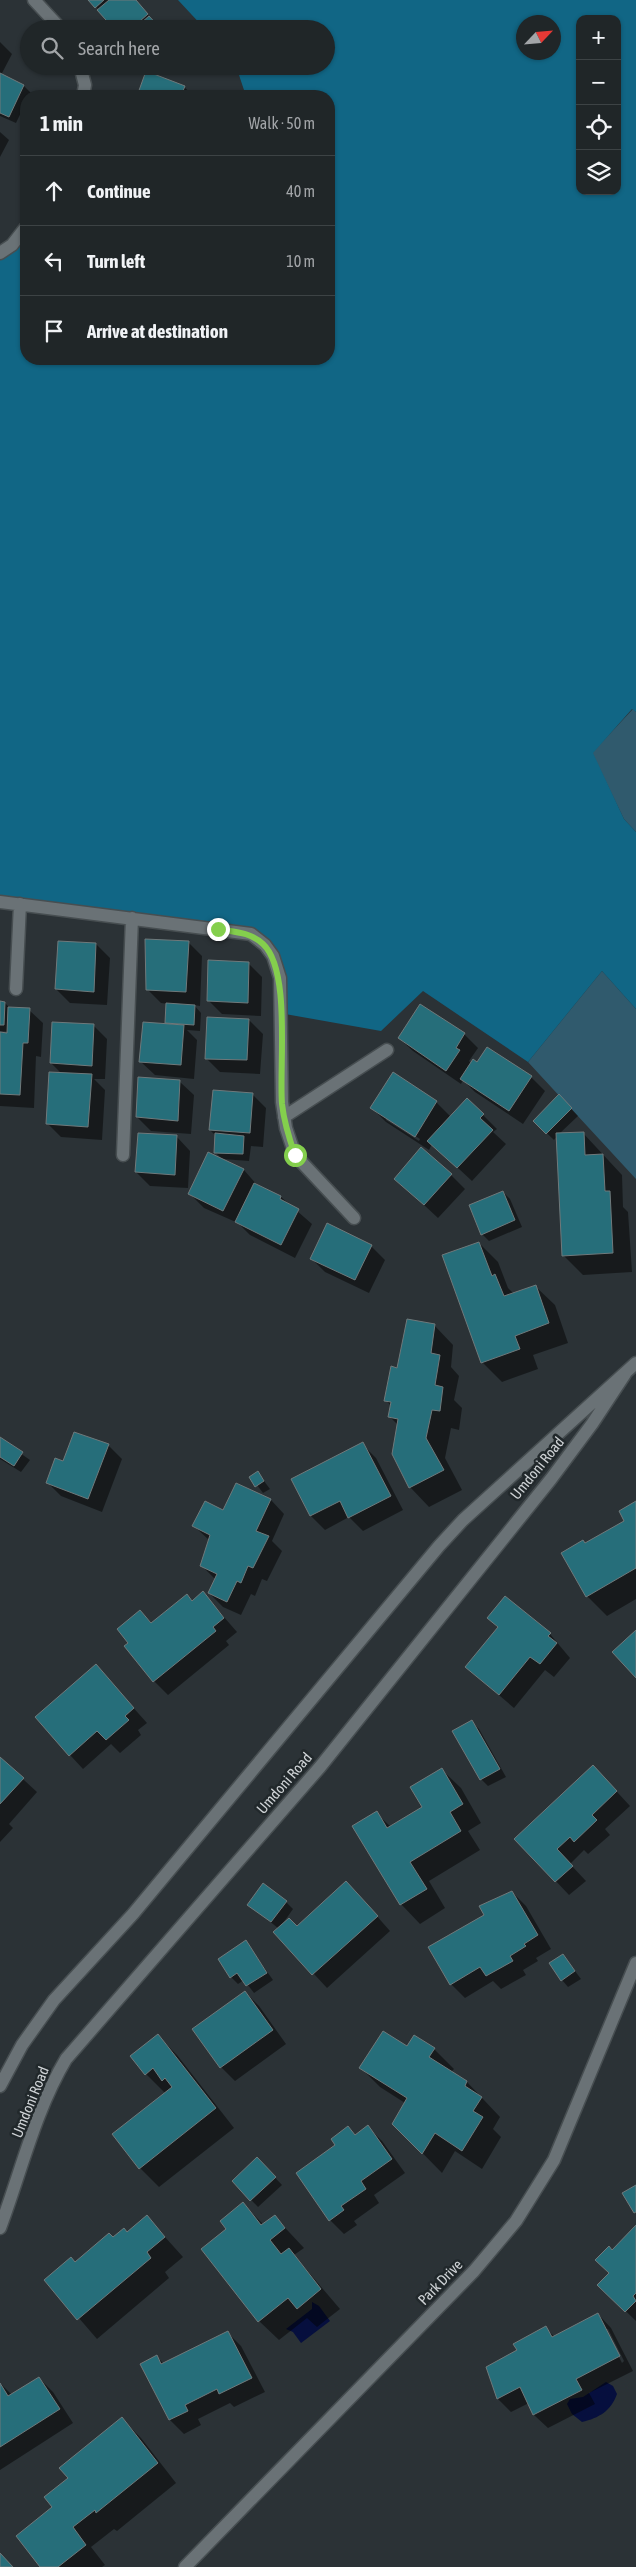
<!DOCTYPE html>
<html lang="en">
<head>
<meta charset="utf-8">
<style>
	body { margin:0; font-family:"Asap Condensed",sans-serif; background:#282e30; color:#f1f3f6 }
	.controls { position:absolute; right:15px; top:15px; display:grid; overflow:hidden; border-radius:10px; box-shadow:0 1px 4px #0004 }
	.controls button { width:45px; height:45px; display:grid; place-items:center; padding:0; border:0; border-bottom:1px solid #3d4345; background:#202628; color:#f1f3f6; font:25px sans-serif }
	.compass { position:absolute; left:516px; top:15px; width:45px; height:45px; border-radius:50%; background:#202628; box-shadow:0 1px 4px #0004; rotate:64deg }
	.stop { position:absolute; width:15px; height:15px; margin:-11px; border:4px solid #84cf4d; border-radius:50%; background:#fff }
	.stop.end { background:#84cf4d; border-color:#fff; box-shadow:0 1px 5px #0008 }
	.list { margin:0; padding:0; list-style:none }
	h2 { display:flex; justify-content:space-between; align-items:center; height:65px; margin:0; padding:0 20px; font-size:21px }
	h2 small { font-size:16px; font-weight:400; color:#a2a5a8 }
	.list li { display:grid; grid-template-columns:32px 1fr auto; gap:15px; align-items:center; box-sizing:border-box; height:70px; padding:0 20px; border-top:1px solid #3d4345 }
	.list b { display:block; font-size:19px; white-space:nowrap }
	.list em { font-size:16px; font-style:normal; color:#a2a5a8 }
	.icon { flex:none; width:28px; height:28px; fill:none; stroke:currentColor; stroke-width:2; stroke-linecap:round; stroke-linejoin:round }
	.map { position:relative; flex:none; width:636px; height:2567px; overflow:hidden }
	.search { position:absolute; background:#202628; box-shadow:0 1px 4px #0004; left:20px; top:20px; width:315px; height:55px; display:flex; align-items:center; gap:12px; box-sizing:border-box; padding:0 18px; border-radius:28px; color:#a2a5a8; font-size:19px }
	.panel { position:absolute; background:#202628; box-shadow:0 1px 4px #0004; left:20px; top:90px; width:315px; height:275px; border-radius:20px }
	.map>svg:first-child { display:block }
	.green { fill:#305a6d }
	.forest { fill:#116685; fill-rule:evenodd }
	.water { fill:#060f3e }
	.shadow { fill:#0007; fill-rule:evenodd }
	.building { fill:#266e7a; stroke:#6f797b }
	.lines { fill:none; stroke-linecap:round; stroke-linejoin:round }
	.lane-casing { stroke:#474e51; stroke-width:15 }
	.street-casing { stroke:#474e51; stroke-width:15 }
	.lane { stroke:#6a7276; stroke-width:12 }
	.street { stroke:#6a7276; stroke-width:12 }
	.route { stroke:#84cf4d; stroke-width:6 }
	.labels { text-anchor:middle; dominant-baseline:central; stroke-width:5; stroke-linejoin:round; paint-order:stroke }
	.street-label { font-size:15px; fill:#ced2d5; stroke:#21282b }
</style>
</head>
<body>
<div class="map">
<svg width="636" height="2567" viewBox="0 0 636 2567">
	<rect width="100%" height="100%" fill="#2b3236"/>
	<path class="green" d="M633,709L636,712V832L624,819L592,753Z
		M602,971L636,1009V1179L528,1062Z"/>
	<path class="forest" d="M178,0H636V712L632,709L593,753L624,819L636,832V1009L602,971L528,1062L423,991L381,1031L285,1014L282,972L251,929L0,901V260L16,247L26,233V359H329V96H246L239,75L233,66H326V29H205ZM580,19H617V191H580ZM524,22H554V52H524Z"/>
	<path class="water" d="M312,2302L319,2306L330,2321L301,2343L293,2332L286,2329L312,2309Z
		M606,2382L613,2386L617,2394C611,2411 599,2418 582,2422L572,2414L567,2404L570,2399L583,2397Z"/>
	<path class="shadow" d="M90,0H135L160,29H116Z
		M0,42L12,54L1,75L24,86L31,93L26,96V102L16,123L0,116Z
		M149,66H160L154,71Z
		M147,72L184,87L194,96H138Z
		M0,132L9,140L0,157Z
		M188,942L202,956L200,1006L194,1005L201,1013L200,1031L187,1030L197,1040L194,1079L155,1075L141,1062L169,1025L166,1023L168,1004L161,1003L147,989Z
		M96,944L110,958L107,1005L70,1003L56,989Z
		M248,963L262,977L261,1016L222,1014L208,1000Z
		M0,1003H5L10,1008L29,1010L43,1023L41,1057L36,1056L34,1108L0,1106V1034H13V1032L0,1031Z
		M249,1020L263,1034L260,1074L220,1072L206,1058Z
		M93,1025L107,1039L105,1079H94L105,1090L102,1140L61,1137L47,1123L62,1074L51,1063Z
		M464,1034L478,1048L469,1061L471,1063L531,1077L545,1091L523,1124L475,1092L463,1080L461,1084L413,1051L399,1038Z
		M394,1074L436,1102L451,1117L483,1115L497,1129L493,1132L506,1144L472,1181L432,1144L429,1150L386,1122L372,1108ZM386,1117L420,1139L419,1141L386,1120Z
		M180,1082L194,1095L191,1134L151,1131L137,1117Z
		M252,1094L266,1108L263,1147L251,1146L249,1161L222,1159L215,1152L216,1136L210,1130Z
		M559,1096L578,1116L559,1134L583,1133L622,1175L623,1207L628,1212L632,1272L583,1275L564,1256L557,1136L554,1140L534,1121Z
		M177,1137L190,1151L188,1188L150,1186L136,1172Z
		M209,1154L244,1170L257,1185L281,1197L312,1224L295,1258L250,1235L238,1223L204,1208L190,1194Z
		M451,1175L465,1189L438,1218L395,1178Z
		M503,1192L510,1199L522,1227L489,1241L482,1234Z
		M479,1243L498,1262L508,1288L514,1294L535,1286L555,1305L568,1343L533,1355L538,1369L502,1382L482,1362Z
		M371,1246L385,1260L369,1293L325,1272L311,1258Z
		M434,1325L453,1345L451,1367L459,1376L454,1400L462,1408L459,1430L451,1428L445,1458L462,1490L429,1507L410,1487L398,1425L390,1417L391,1406L386,1400L398,1369Z
		M0,1439L30,1460L21,1472L0,1459Z
		M362,1444L376,1458L403,1510L363,1531L349,1517L325,1530L311,1516L292,1479Z
		M108,1445L122,1459L102,1512L61,1496L47,1482L64,1463Z
		M258,1473L270,1489L263,1493L251,1477Z
		M236,1485L271,1500L284,1514L272,1541L282,1551L267,1581L262,1579L255,1596L251,1594L241,1615L223,1607L209,1593L216,1580L201,1565L210,1541L194,1526L224,1512Z
		M636,1502V1599L607,1616L587,1596L562,1554L586,1545L626,1521Z
		M203,1593L237,1632L226,1641L229,1645L168,1695L154,1681L130,1643L140,1611L153,1624L187,1596L193,1601Z
		M489,1618L550,1634L570,1658L554,1677L545,1670L514,1708L466,1667L498,1628Z
		M96,1666L147,1723L138,1730L141,1735L120,1753L111,1744L83,1769L70,1755Z
		M472,1722L479,1729L506,1777L488,1786L481,1779Z
		M0,1758L37,1792L9,1824L13,1828L0,1842Z
		M441,1769L461,1788L481,1823L468,1831L480,1850L429,1881L445,1908L420,1924L401,1904L376,1813L391,1827L424,1807Z
		M607,1781L630,1806L605,1829L610,1835L588,1854L584,1850L570,1864L586,1881L569,1895L516,1839Z
		M512,1892L526,1906L551,1949L536,1958L538,1961L523,1970L526,1975L501,1989L493,1981L465,1998L451,1984L486,1915Z
		M360,1897L390,1931L327,1988L275,1932L279,1929L249,1904L286,1902L293,1909L281,1926L297,1928Z
		M246,1942L273,1980L254,1993L244,1980L238,1984L231,1977Z
		M563,1955L581,1979L568,1987L562,1980Z
		M245,1992L259,2006L286,2044L235,2081L221,2067Z
		M158,2036L177,2055L234,2128L159,2187L140,2168L165,2093L146,2074Z
		M415,2037L434,2049L454,2069L451,2072L467,2082L500,2117L493,2129L501,2137L482,2169L455,2151L442,2173L394,2124L405,2103L380,2087L361,2068L408,2048Z
		M368,2127L382,2141L405,2173L374,2195L379,2203L354,2221L357,2225L344,2234L330,2220L337,2146L348,2128L356,2136Z
		M264,2166L282,2185L258,2207L233,2181Z
		M243,2204L264,2225L275,2217L304,2248L294,2255L340,2309L317,2327L307,2318L279,2340L259,2321L203,2249L228,2229Z
		M147,2217L183,2257L165,2272L169,2278L97,2339L46,2280L113,2239L128,2233Z
		M636,2227V2321L599,2285L610,2273L612,2251Z
		M598,2314L611,2328L633,2371L589,2393L595,2404L548,2428L534,2415L529,2403L511,2412L498,2399L488,2367L518,2351L545,2328L555,2337ZM605,2329H608L624,2361L622,2363Z
		M227,2332L241,2346L265,2392L234,2407L230,2403L198,2419L201,2425L184,2434L170,2420L142,2365L157,2357L164,2364Z
		M39,2378L53,2392L73,2423L0,2470V2383L12,2395Z
		M122,2419L141,2438L176,2483L117,2531L114,2529L91,2547L105,2565L102,2567H42L53,2507L70,2479Z"/>
	<path class="building" d="M88,0H104L95,8Z
		M109,0H136L148,14L131,29H114L97,10Z
		M149,16L161,29H134Z
		M146,71L185,86L181,96H137Z
		M0,73L24,85L9,117L0,113Z
		M145,939L189,941L186,992L146,990Z
		M58,941L96,943L94,992L55,989Z
		M208,960L249,962L248,1003L207,1001Z
		M0,1001L5,1002L4,1025H0Z
		M166,1003L195,1005L194,1025L165,1023Z
		M420,1004L465,1033L456,1048L460,1050L446,1071L398,1038Z
		M8,1007L30,1008L28,1043H23L20,1095L0,1094V1032L7,1033Z
		M207,1017L249,1019L247,1060L205,1059Z
		M52,1022L94,1024L92,1066L50,1063Z
		M143,1022L184,1025L181,1065L139,1062Z
		M487,1047L532,1076L509,1111L460,1079L473,1059L477,1062Z
		M49,1072L92,1074L88,1127L46,1124Z
		M393,1072L437,1101L415,1137L370,1108Z
		M138,1077L180,1080L178,1121L136,1117Z
		M213,1090L253,1093L250,1133L209,1130Z
		M559,1094L572,1108L546,1134L533,1121Z
		M467,1098L484,1114L480,1118L493,1130L457,1168L427,1141Z
		M584,1132L585,1155L603,1154L605,1191H610L613,1253L562,1256L556,1133Z
		M138,1133L177,1135L175,1175L135,1172Z
		M215,1133L244,1136L243,1154L214,1153Z
		M421,1147L452,1174L424,1205L394,1179Z
		M208,1152L244,1169L223,1211L188,1194Z
		M254,1183L281,1196L280,1199L299,1209L281,1245L235,1222Z
		M503,1191L515,1220L481,1235L469,1205Z
		M327,1223L372,1245L355,1280L310,1259Z
		M479,1242L492,1276L495,1274L504,1296L536,1285L549,1323L515,1336L520,1349L481,1363L442,1255Z
		M407,1319L435,1324L431,1353L440,1355L435,1385L443,1387L440,1411L432,1410L426,1438L444,1470L409,1488L392,1454L398,1419L388,1417L391,1402L384,1401L391,1366L397,1368Z
		M74,1432L109,1444L88,1499L46,1483L55,1458L63,1461Z
		M0,1437L23,1452L14,1466L0,1457Z
		M363,1442L391,1496L348,1518L340,1501L310,1516L291,1479Z
		M258,1471L264,1481L255,1487L249,1477Z
		M236,1483L271,1499L256,1531L269,1536L253,1568L248,1566L241,1583L237,1581L227,1602L208,1593L217,1574L200,1566L210,1535L192,1526L205,1501L223,1510Z
		M636,1501V1568L586,1597L561,1553L583,1540L585,1543L624,1521L619,1511Z
		M203,1591L224,1618L213,1627L216,1631L153,1682L124,1646L128,1643L117,1629L140,1610L151,1623L187,1594L192,1601Z
		M505,1596L551,1633L548,1636L557,1643L540,1664L530,1657L499,1695L465,1667L498,1627L487,1618Z
		M636,1630V1678L612,1652Z
		M96,1664L134,1708L125,1716L129,1720L106,1740L97,1731L69,1756L35,1717Z
		M472,1720L500,1769L480,1780L452,1731Z
		M0,1757L24,1778L0,1804Z
		M593,1765L617,1791L592,1815L597,1820L574,1842L570,1837L557,1849L573,1866L555,1882L514,1839Z
		M442,1768L463,1804L450,1812L461,1831L410,1862L427,1889L400,1905L352,1826L377,1811L387,1828L422,1807L410,1787Z
		M346,1881L378,1916L312,1975L273,1932L289,1918L297,1926Z
		M263,1883L287,1901L271,1922L247,1905Z
		M512,1891L538,1935L524,1944L526,1946L510,1956L513,1961L486,1976L480,1967L450,1985L428,1947L484,1915L479,1906Z
		M246,1940L267,1973L246,1986L237,1973L230,1978L218,1959Z
		M563,1954L575,1971L561,1981L549,1963Z
		M245,1991L273,2030L220,2068L192,2029Z
		M383,2031L407,2046L414,2035L435,2048L429,2057L467,2081L465,2086L482,2097L473,2111L483,2117L462,2151L435,2133L422,2154L392,2124L407,2098L359,2068Z
		M158,2034L216,2108L139,2169L112,2134L172,2087L165,2078L162,2081L153,2068L145,2075L130,2056Z
		M368,2125L392,2159L361,2181L366,2189L341,2206L344,2210L329,2221L296,2173L335,2145L331,2139L348,2126L355,2135Z
		M257,2157L276,2177L250,2201L232,2181Z
		M636,2185V2212L634,2213L622,2193Z
		M243,2202L261,2225L275,2215L285,2228L270,2240L281,2254L289,2248L321,2289L297,2309L288,2298L258,2322L201,2249L226,2229L220,2221Z
		M147,2215L165,2237L147,2252L151,2258L77,2320L44,2280L71,2257L75,2262L109,2233L113,2237L124,2228L127,2232Z
		M636,2225V2293L633,2296L636,2301L625,2312L597,2285L609,2273L595,2260L609,2246L612,2250Z
		M598,2313L620,2356L576,2379L582,2390L533,2415L520,2387L497,2399L486,2367L517,2350L513,2344L546,2326L552,2337Z
		M228,2331L252,2378L219,2394L217,2389L185,2405L188,2411L169,2420L140,2364L157,2355L161,2364Z
		M39,2377L60,2409L0,2447V2383L8,2396Z
		M122,2417L158,2463L96,2513L95,2510L73,2527L86,2545L58,2567H40L16,2536L52,2507L44,2497L68,2478L59,2468Z
		M0,2553L13,2567H0Z"/>
	<g class="lines">
		<defs>
			<path id="lane" d="M34,0L61,29
				M80,66L85,85L83,96
				M0,253L12,245L26,227
				M0,902L251,934L265,945L273,956L280,978L282,1102L286,1128L295,1155L354,1218
				M16,989L20,904
				M284,1117L387,1050
				M123,1155L132,918"/>
			<path id="street" d="M0,2086L22,2045L54,2000L133,1914L439,1546L463,1520L636,1363
				M0,2228C21,2172 35,2111 66,2059L320,1767L551,1479L592,1424L625,1374
				M185,2567L474,2271L516,2221L554,2160L636,1963"/>
		</defs>
		<use href="#lane" class="lane-casing"/>
		<use href="#street" class="street-casing"/>
		<use href="#lane" class="lane"/>
		<use href="#street" class="street"/>
	</g>
	<g class="lines">
		<path class="route" d="M218,929C235,932 250,932 263,944C291,970 279,1065 282,1104C284,1122 289,1138 295,1155"/>
	</g>
	<g class="labels">
		<g class="street-label">
			<text transform="translate(537 1468) rotate(-51)">Umdoni Road</text>
			<text transform="translate(284 1783) rotate(-49)">Umdoni Road</text>
			<text transform="translate(30 2102) rotate(-68)">Umdoni Road</text>
			<text transform="translate(440 2282) rotate(-46)">Park Drive</text>
		</g>
	</g>
</svg>
<div class="controls">
<button>+</button>
<button>−</button>
<button><svg class="icon" aria-label="locate" viewBox="0 0 24 24"><circle cx="12" cy="12" r="6"/><path d="M12 2v4M12 18v4M2 12h4M18 12h4"/></svg></button>
<button><svg class="icon" aria-label="layers" viewBox="0 0 24 24"><path d="M12 4l9 5-9 5-9-5zM3 14l9 5 9-5"/></svg></button>
</div>
<svg class="compass" viewBox="-18 -18 36 36"><path d="M0-13l5 13h-10z" fill="#e53935"/><path d="M0 13l5-13h-10z" fill="#a2a5a8"/></svg>
<div class="stop" style="left:295px;top:1155px"></div>
<div class="stop end" style="left:218px;top:929px"></div>
<div class="search"><svg class="icon" aria-label="search" viewBox="0 0 24 24"><circle cx="10" cy="10" r="6"/><path d="M15 15l6 6"/></svg>Search here</div>
<section class="panel">
<h2>1 min<small>Walk · 50 m</small></h2>
<ul class="list">
<li><svg class="icon" aria-label="ahead" viewBox="0 0 24 24"><path d="M12 20V5M6 11l6-6 6 6"/></svg><div><b>Continue</b></div><em>40 m</em></li>
<li><svg class="icon" aria-label="left" viewBox="0 0 24 24"><path d="M17 20v-9H6M10 6l-5 5 5 5"/></svg><div><b>Turn left</b></div><em>10 m</em></li>
<li><svg class="icon" aria-label="arrive" viewBox="0 0 24 24"><path d="M6 21V4h12l-3 4 3 4H6"/></svg><div><b>Arrive at destination</b></div></li>
</ul>
</section>
</div>
</body>
</html>
